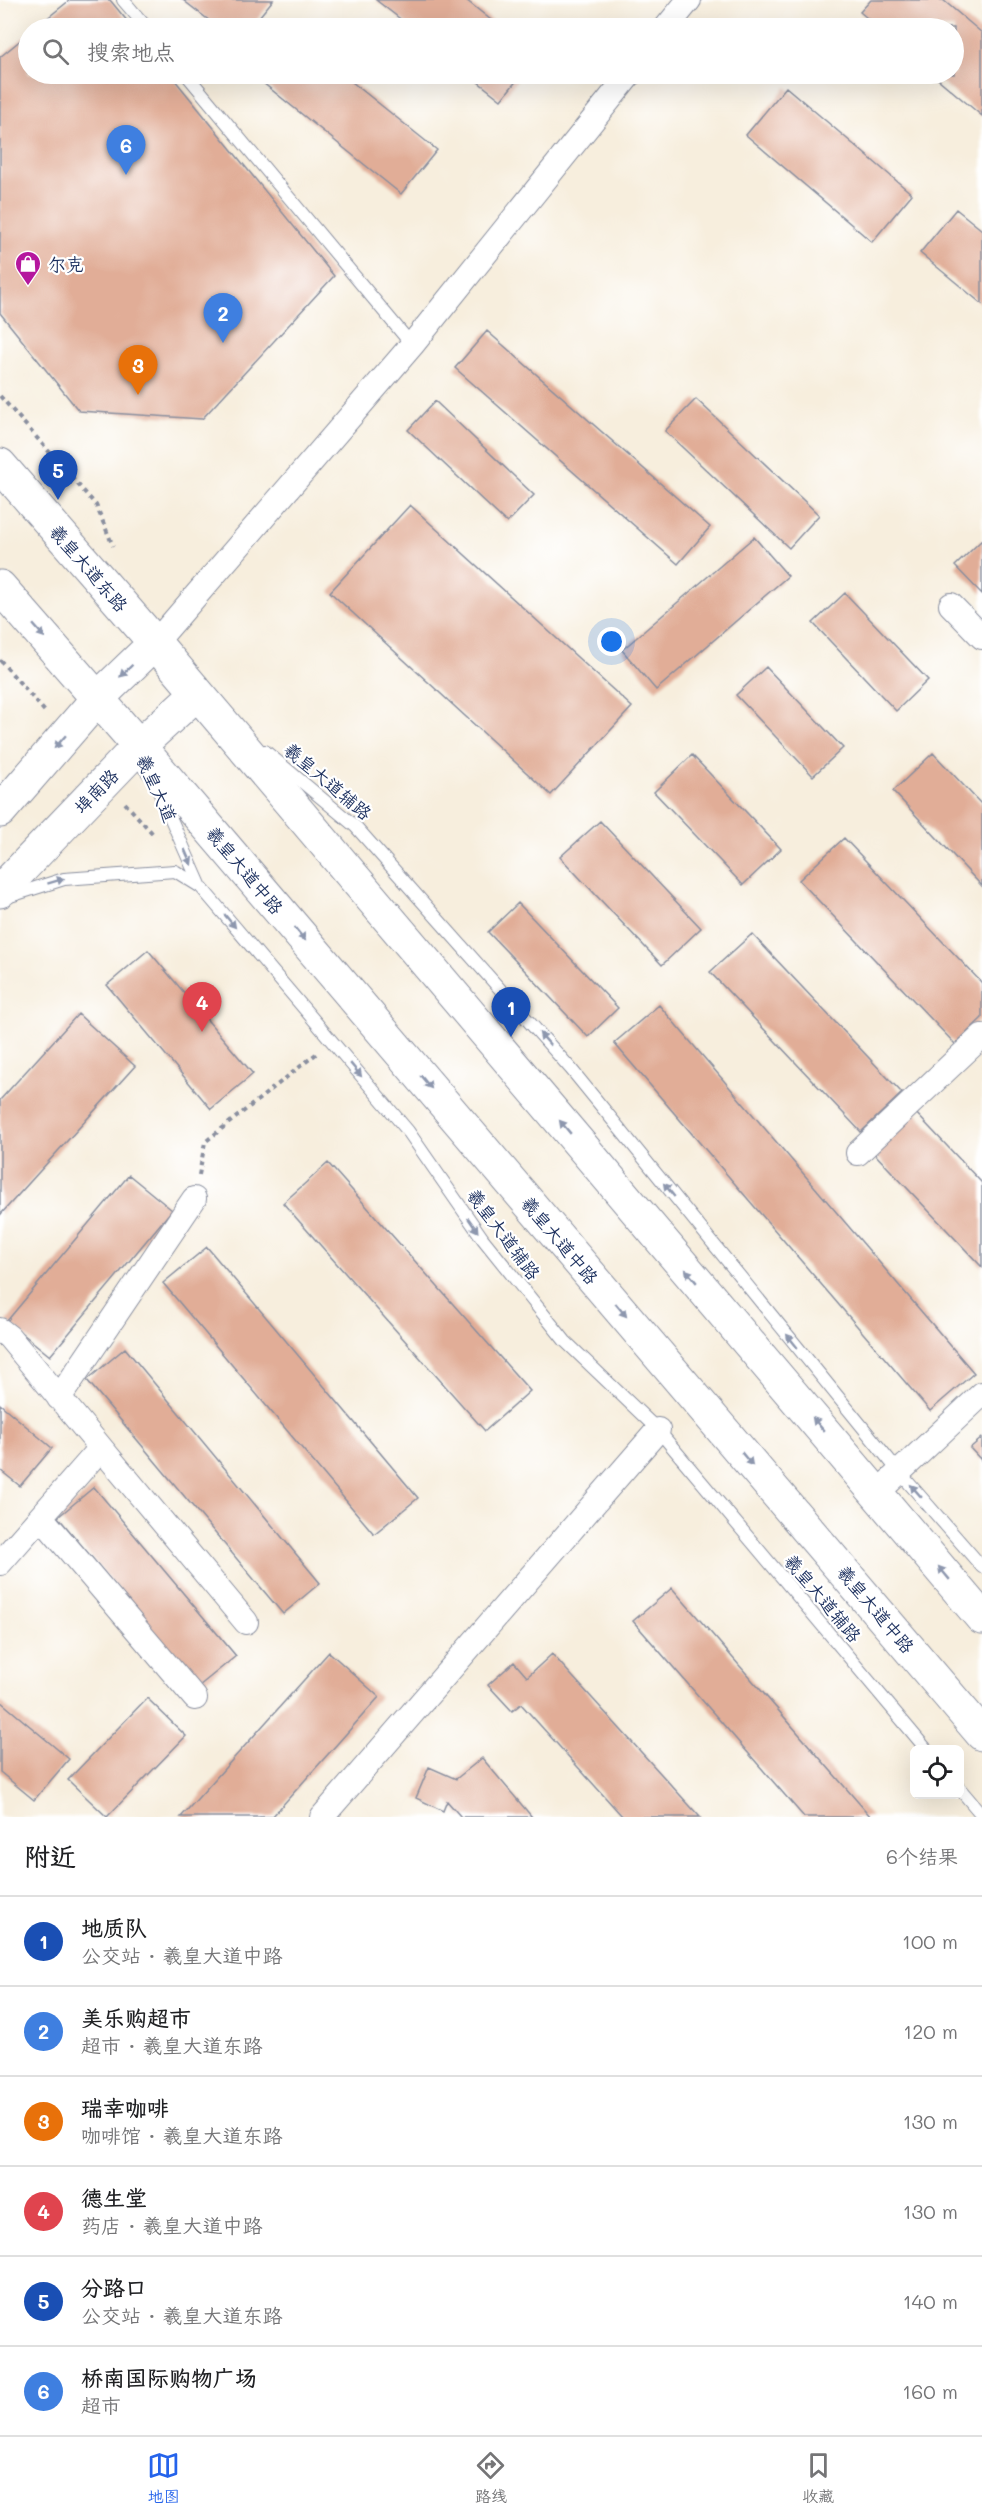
<!DOCTYPE html>
<html lang="zh">
<head>
<meta charset="utf-8">
<style>
	body { margin:0; font-family:Mali,"LXGW WenKai TC",sans-serif; background:#f6f6f6; color:#202124 }
	.controls { position:absolute; right:18px; bottom:18px; display:grid; overflow:hidden; border-radius:9px; box-shadow:0 6px 24px #0002 }
	.controls button { width:54px; height:54px; display:grid; place-items:center; padding:0; border:0; border-bottom:2px solid #e0e0e0; background:#fff; color:#202124; font:30px sans-serif }
	.you { position:absolute; left:612px; top:642px; width:21px; height:21px; margin:-15px; border:4px solid #fff; border-radius:50%; background:#1a73e8; box-shadow:0 0 0 9px #1a73e833 }
	.badge { display:grid; place-items:center; width:39px; height:39px; border-radius:50%; background:#2563eb; color:#fff; font-size:20px; font-weight:700 }
	.pin { position:absolute; translate:-50% -50px; filter:drop-shadow(0 2px 3px #0008) }
	.pin::after { content:''; position:absolute; top:32px; width:21px; height:18px; background:inherit; clip-path:polygon(0 0,100% 0,50% 100%) }
	.list { margin:0; padding:0; list-style:none }
	h2 { display:flex; justify-content:space-between; align-items:center; height:78px; margin:0; padding:0 24px; font-size:26px }
	h2 small { font-size:20px; font-weight:400; color:#757577 }
	.list li { display:grid; grid-template-columns:39px 1fr auto; gap:18px; align-items:center; box-sizing:border-box; height:90px; padding:0 24px; border-top:2px solid #e0e0e0 }
	.list b { display:block; font-size:22px; white-space:nowrap }
	.list p { margin:0; font-size:20px; white-space:nowrap; color:#757577 }
	.list em { font-size:20px; font-style:normal; color:#757577 }
	.icon { flex:none; width:33px; height:33px; fill:none; stroke:currentColor; stroke-width:2; stroke-linecap:round; stroke-linejoin:round }
	.map { position:relative; flex:none; width:982px; height:1817px; overflow:hidden }
	.search { position:absolute; background:#fff; box-shadow:0 6px 24px #0002; left:18px; right:18px; top:18px; height:66px; display:flex; align-items:center; gap:15px; box-sizing:border-box; padding:0 21px; border-radius:33px; color:#757577; font-size:22px }
	.sheet { height:618px; background:#fff }
	nav { display:flex; justify-content:space-around; align-items:center; box-sizing:border-box; height:84px; border-top:2px solid #e0e0e0; background:#fff; font-size:16px; color:#757577 }
	nav a { display:grid; justify-items:center; gap:3px }
	nav .on { color:#2563eb }
	.map>svg:first-child { display:block }
	.building { fill:#e1ad97 }
	.lines { fill:none; stroke-linecap:round; stroke-linejoin:round }
	.service-casing { stroke:#898e9e; stroke-width:14 }
	.minor-casing { stroke:#898e9e; stroke-width:26 }
	.primary-casing { stroke:#898e9e; stroke-width:35 }
	.path { stroke:#898e9e; stroke-width:4; stroke-dasharray:4.5 4.5; stroke-linecap:butt }
	.service { stroke:#fff; stroke-width:12 }
	.minor { stroke:#fff; stroke-width:24 }
	.primary { stroke:#fff; stroke-width:33 }
	.oneway { fill:#8d97ae }
	.labels { text-anchor:middle; dominant-baseline:central; stroke-width:4.5; stroke-linejoin:round; paint-order:stroke }
	.poi-label { font-size:18px; fill:#1b2f5e; stroke:#fff; text-anchor:start }
	.street-label { font-size:18px; fill:#1b2f5e; stroke:#fff }
</style>
</head>
<body>
<div class="map">
<svg width="982" height="1817" viewBox="0 0 982 1817">
	<rect width="100%" height="100%" fill="#fff"/>
	<filter id="ink" filterUnits="userSpaceOnUse"><feTurbulence type="fractalNoise" baseFrequency=".0167" numOctaves="2"/><feDisplacementMap in="SourceGraphic" scale="12" xChannelSelector="R" yChannelSelector="G"/><feConvolveMatrix kernelMatrix="1 2 1 2 8 2 1 2 1" color-interpolation-filters="sRGB"/></filter>
	<filter id="wash" filterUnits="userSpaceOnUse"><feTurbulence type="fractalNoise" baseFrequency=".008" numOctaves="4" result="noise"/><feDisplacementMap in="SourceGraphic" scale="24" xChannelSelector="R" yChannelSelector="G"/><feGaussianBlur stdDeviation="1.35" result="paint"/><feColorMatrix in="noise" values="0 0 0 0 0 0 0 0 0 0 0 0 0 0 0 0 0 1.4 0 .05"/><feComposite in="paint" operator="in"/></filter>
	<g filter="url(#wash)">
		<rect width="100%" height="100%" fill="#f7eedd"/>
		<g id="blocks">
			<path class="building" d="M70,0H110L133,28H35Z
				M183,0H273L250,28H219Z
				M376,0H466L501,28H412Z
				M871,0H943L982,33V116L932,74H954V28H879L860,12Z
				M28,34V74H170L334,276L202,419L79,411L0,313V57Z
				M252,74H342L437,150L401,194Z
				M468,74H522L501,100Z
				M786,87L912,194L872,242L746,135Z
				M956,209L982,230V304L920,253Z
				M487,331L710,527L678,564L455,368Z
				M696,399L819,515L789,548L665,431Z
				M435,401L534,495L507,523L408,430Z
				M410,505L632,707L551,795L330,592Z
				M754,537L788,576L656,690L622,650Z
				M982,540V594L955,566Z
				M845,593L928,680L896,711L813,623Z
				M766,667L843,748L813,776L736,695Z
				M933,753L982,805V886L893,791Z
				M692,755L781,849L743,885L654,792Z
				M600,821L701,928L662,965L560,857Z
				M844,838L982,983V1018L955,1044L799,880Z
				M518,903L618,1008L588,1037L488,932Z
				M752,934L902,1093L861,1132L710,972Z
				M148,950L253,1074L211,1109L107,985Z
				M659,1005L974,1373L930,1411L614,1043Z
				M78,1014L135,1066L0,1215V1100Z
				M914,1111L982,1183V1267L872,1151Z
				M328,1163L530,1391L485,1431L283,1203Z
				M129,1175L172,1210L50,1356L7,1321Z
				M207,1247L418,1498L374,1534L163,1283Z
				M125,1348L320,1583L283,1614L87,1380Z
				M0,1404L52,1448L20,1486L0,1470Z
				M982,1438V1461L970,1448Z
				M94,1487L236,1656L199,1686L58,1517Z
				M672,1588L871,1817H804L633,1621Z
				M329,1652L379,1697L272,1817H181Z
				M552,1654L700,1817H623L521,1704L512,1711L488,1685L514,1662L527,1677Z
				M147,1698L186,1736L107,1817L68,1780Z
				M0,1701L69,1759L34,1800L0,1772Z
				M482,1758L532,1817H461L447,1801L443,1811L416,1798L429,1767L456,1779Z"/>
		</g>
	</g>
	<g filter="url(#ink)">
		<use href="#blocks" fill-opacity="0" stroke="#898e9e" stroke-width="1.5"/>
		<g class="lines">
			<defs>
				<path id="service" d="M123,0L147,28
					M186,74L412,345
					M265,751L356,827L571,1069L900,1473L982,1567
					M156,785L201,887
					M7,897L64,879L175,871L201,887L408,1131L483,1239L565,1341L658,1430L927,1750
					M960,1789L982,1815"/>
				<path id="minor" d="M666,28L689,0
					M951,605L982,637
					M155,643L412,345L630,74
					M858,1153L982,1036
					M0,1330L9,1337L101,1448L0,1563
					M59,1398L194,1199
					M101,1448L246,1622
					M877,1493L982,1394
					M41,1517L195,1698
					M322,1817L658,1430"/>
				<path id="primary" d="M0,465L155,643L982,1618
					M0,587L139,746L982,1734
					M0,811L98,698L155,643
					M0,891L139,746L196,694"/>
			</defs>
			<use href="#service" class="service-casing"/>
			<use href="#minor" class="minor-casing"/>
			<use href="#primary" class="primary-casing"/>
			<path class="path" d="M0,396L96,505L113,546
				M0,660L47,714
				M125,803L154,835
				M199,1175L205,1142L316,1054"/>
			<use href="#service" class="service"/>
			<use href="#minor" class="minor"/>
			<use href="#primary" class="primary"/>
		</g>
		<defs><path id="oneway-solid" d="M-6-.8H1V-3.2L6.5 0L1 3.2V.8H-6Z" transform="scale(1.5)"/></defs>
		<g class="oneway">
			<use href="#oneway-solid" transform="translate(39 631) rotate(49)"/>
			<use href="#oneway-solid" transform="translate(126 671) rotate(136)"/>
			<use href="#oneway-solid" transform="translate(60 742) rotate(131)"/>
			<use href="#oneway-solid" transform="translate(188 857) rotate(66)"/>
			<use href="#oneway-solid" transform="translate(56 881) rotate(-17)"/>
			<use href="#oneway-solid" transform="translate(230 921) rotate(50)"/>
			<use href="#oneway-solid" transform="translate(300 934) rotate(50)"/>
			<use href="#oneway-solid" transform="translate(545 1039) rotate(-131)"/>
			<use href="#oneway-solid" transform="translate(356 1070) rotate(50)"/>
			<use href="#oneway-solid" transform="translate(426 1082) rotate(50)"/>
			<use href="#oneway-solid" transform="translate(565 1127) rotate(-130)"/>
			<use href="#oneway-solid" transform="translate(669 1190) rotate(-129)"/>
			<use href="#oneway-solid" transform="translate(473 1225) rotate(55)"/>
			<use href="#oneway-solid" transform="translate(691 1276) rotate(-130)"/>
			<use href="#oneway-solid" transform="translate(621 1310) rotate(50)"/>
			<use href="#oneway-solid" transform="translate(792 1341) rotate(-129)"/>
			<use href="#oneway-solid" transform="translate(818 1424) rotate(-130)"/>
			<use href="#oneway-solid" transform="translate(747 1459) rotate(50)"/>
			<use href="#oneway-solid" transform="translate(916 1491) rotate(-131)"/>
			<use href="#oneway-solid" transform="translate(944 1573) rotate(-130)"/>
		</g>
	</g>
	<defs>
		<symbol id="shop-pin" viewBox="-11 -11 22 30"><path d="M0 17L-7.5 6A9.5 9.5 0 1 1 7.5 6Z" fill="#b5179e" stroke="#fff"/><path d="M-5-2.5h2.3a2.7 3.5 0 0 1 5.4 0H5L5.5 6h-11ZM-1.5-2.5h3a1.5 2.3 0 0 0-3 0Z" fill="#fff"/></symbol>
	</defs>
	<g fill-rule="evenodd">
		<use href="#shop-pin" x="13" y="249" width="30" height="40"/>
	</g>
	<g class="labels">
		<g class="poi-label">
			<text x="48" y="264">尔克</text>
		</g>
		<g class="street-label">
			<text transform="translate(89 568) rotate(49)">羲皇大道东路</text>
			<text transform="translate(328 781) rotate(40)">羲皇大道辅路</text>
			<text transform="translate(157 788) rotate(66)">羲皇大道</text>
			<text transform="translate(96 791) rotate(-46)">埠南路</text>
			<text transform="translate(245 870) rotate(50)">羲皇大道中路</text>
			<text transform="translate(504 1234) rotate(53)">羲皇大道辅路</text>
			<text transform="translate(560 1240) rotate(50)">羲皇大道中路</text>
			<text transform="translate(823 1598) rotate(50)">羲皇大道辅路</text>
			<text transform="translate(876 1609) rotate(50)">羲皇大道中路</text>
		</g>
	</g>
</svg>
<div class="controls">
<button><svg class="icon" aria-label="locate" viewBox="0 0 24 24"><circle cx="12" cy="12" r="6"/><path d="M12 2v4M12 18v4M2 12h4M18 12h4"/></svg></button>
</div>
<div class="you"></div>
<div class="pin badge" style="left:511px;top:1037px;background:#1a4fb4">1</div>
<div class="pin badge" style="left:223px;top:343px;background:#3f7fe0">2</div>
<div class="pin badge" style="left:138px;top:395px;background:#e8710a">3</div>
<div class="pin badge" style="left:202px;top:1032px;background:#e0444e">4</div>
<div class="pin badge" style="left:58px;top:500px;background:#1a4fb4">5</div>
<div class="pin badge" style="left:126px;top:175px;background:#3f7fe0">6</div>
<div class="search"><svg class="icon" aria-label="search" viewBox="0 0 24 24"><circle cx="10" cy="10" r="6"/><path d="M15 15l6 6"/></svg>搜索地点</div>
</div>
<section class="sheet">
<h2>附近<small>6个结果</small></h2>
<ul class="list">
<li><span class="badge" style="background:#1a4fb4">1</span><div><b>地质队</b><p>公交站 · 羲皇大道中路</p></div><em>100 m</em></li>
<li><span class="badge" style="background:#3f7fe0">2</span><div><b>美乐购超市</b><p>超市 · 羲皇大道东路</p></div><em>120 m</em></li>
<li><span class="badge" style="background:#e8710a">3</span><div><b>瑞幸咖啡</b><p>咖啡馆 · 羲皇大道东路</p></div><em>130 m</em></li>
<li><span class="badge" style="background:#e0444e">4</span><div><b>德生堂</b><p>药店 · 羲皇大道中路</p></div><em>130 m</em></li>
<li><span class="badge" style="background:#1a4fb4">5</span><div><b>分路口</b><p>公交站 · 羲皇大道东路</p></div><em>140 m</em></li>
<li><span class="badge" style="background:#3f7fe0">6</span><div><b>桥南国际购物广场</b><p>超市</p></div><em>160 m</em></li>
</ul>
</section>
<nav>
<a class="on"><svg class="icon" aria-label="map" viewBox="0 0 24 24"><path d="M3 6l6-2 6 2 6-2v14l-6 2-6-2-6 2zM9 4v14M15 6v14"/></svg>地图</a>
<a><svg class="icon" aria-label="directions" viewBox="0 0 24 24"><path d="M12 3l9 9-9 9-9-9zM9 14v-3h6M13 9l2 2-2 2"/></svg>路线</a>
<a><svg class="icon" aria-label="saved" viewBox="0 0 24 24"><path d="M7 4h10v16l-5-4-5 4z"/></svg>收藏</a>
</nav>
</body>
</html>
